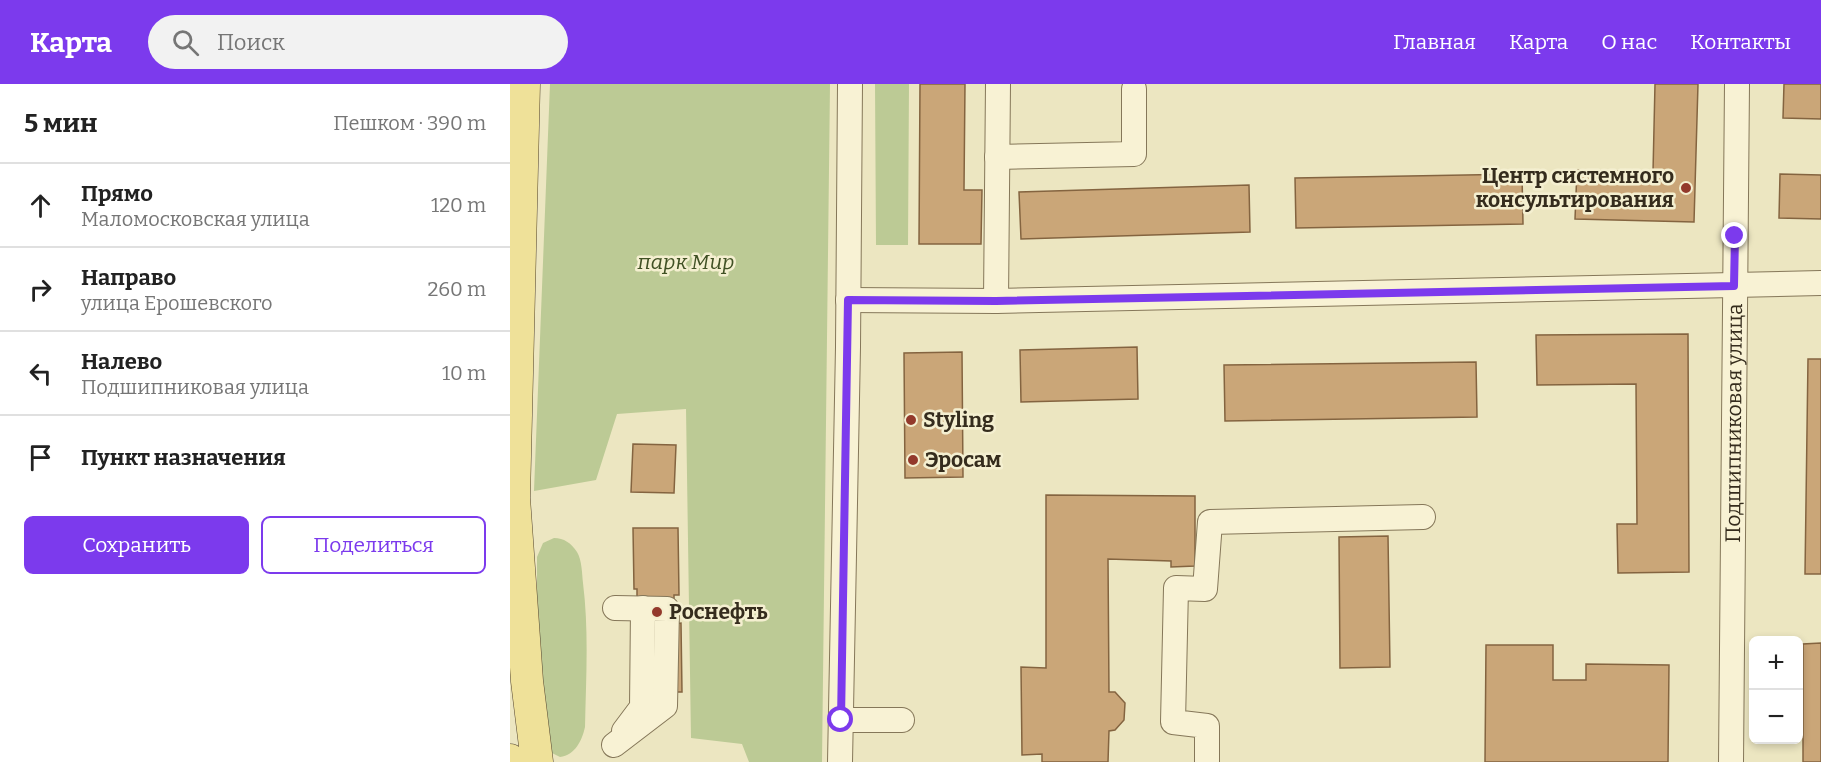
<!DOCTYPE html>
<html lang="ru">
<head>
<meta charset="utf-8">
<style>
	body { margin:0; font-family:Bitter,serif; background:#f2f2f2; color:#222 }
	.controls { position:absolute; right:18px; bottom:18px; display:grid; overflow:hidden; border-radius:9px; box-shadow:0 3px 9px #0003 }
	.controls button { width:54px; height:54px; display:grid; place-items:center; padding:0; border:0; border-bottom:2px solid #e0e0e0; background:#fff; color:#222; font:30px sans-serif }
	.stop { position:absolute; width:18px; height:18px; margin:-14px; border:4px solid #7c3aed; border-radius:50%; background:#fff }
	.stop.end { background:#7c3aed; border-color:#fff; box-shadow:0 2px 6px #0008 }
	.list { margin:0; padding:0; list-style:none }
	h2 { display:flex; justify-content:space-between; align-items:center; height:78px; margin:0; padding:0 24px; font-size:26px }
	h2 small { font-size:20px; font-weight:400; color:#767676 }
	.list li { display:grid; grid-template-columns:39px 1fr auto; gap:18px; align-items:center; box-sizing:border-box; height:84px; padding:0 24px; border-top:2px solid #e0e0e0 }
	.list b { display:block; font-size:22px; white-space:nowrap }
	.list p { margin:0; font-size:20px; white-space:nowrap; color:#767676 }
	.list em { font-size:20px; font-style:normal; color:#767676 }
	.actions { display:flex; gap:12px; padding:18px 24px }
	.actions a { flex:1; padding:14px 0; border:2px solid #7c3aed; border-radius:9px; text-align:center; font-size:21px; color:#7c3aed }
	.actions .main { background:#7c3aed; color:#fff }
	.icon { flex:none; width:33px; height:33px; fill:none; stroke:currentColor; stroke-width:2; stroke-linecap:round; stroke-linejoin:round }
	.map { position:relative; flex:none; width:1311px; height:678px; overflow:hidden }
	header { display:flex; align-items:center; gap:36px; box-sizing:border-box; height:84px; padding:0 30px; background:#7c3aed; color:#fff }
	header strong { font-size:28px }
	nav { display:flex; gap:33px; margin-inline-start:auto; font-size:21px }
	.search { width:420px; height:54px; background:#f2f2f2; display:flex; align-items:center; gap:15px; box-sizing:border-box; padding:0 21px; border-radius:33px; color:#767676; font-size:22px }
	main { display:flex }
	aside { flex:1; background:#fff }
	.map>svg:first-child { display:block }
	.green { fill:#bcca95 }
	.building { fill:#caa678; stroke:#846440; stroke-width:1.5 }
	.lines { fill:none; stroke-linecap:round; stroke-linejoin:round }
	.minor-casing { stroke:#857759; stroke-width:26 }
	.major-casing { stroke:#53442e; stroke-width:33 }
	.minor { stroke:#f8f2d4; stroke-width:24 }
	.major { stroke:#efe199; stroke-width:32 }
	.route { stroke:#7c3aed; stroke-width:8 }
	.poi-dot { fill:#93392b; stroke:#f4efd0; stroke-width:2 }
	.labels { text-anchor:middle; dominant-baseline:central; stroke-width:5; stroke-linejoin:round; paint-order:stroke }
	.poi-label { font-size:21px; font-weight:bold; fill:#352c1d; stroke:#f4efd0; text-anchor:start }
	.park-label { font-size:21px; font-style:italic; fill:#405124; stroke:#f4efd0 }
	.street-label { font-size:21px; fill:#352c1d; stroke:#f4efd0 }
</style>
</head>
<body>
<header>
<strong>Карта</strong>
<div class="search"><svg class="icon" aria-label="search" viewBox="0 0 24 24"><circle cx="10" cy="10" r="6"/><path d="M15 15l6 6"/></svg>Поиск</div>
<nav><a>Главная</a><a>Карта</a><a>О нас</a><a>Контакты</a></nav>
</header>
<main>
<aside>
<h2>5 мин<small>Пешком · 390 m</small></h2>
<ul class="list">
<li><svg class="icon" aria-label="ahead" viewBox="0 0 24 24"><path d="M12 20V5M6 11l6-6 6 6"/></svg><div><b>Прямо</b><p>Маломосковская улица</p></div><em>120 m</em></li>
<li><svg class="icon" aria-label="right" viewBox="0 0 24 24"><path d="M7 20v-9h11M14 6l5 5-5 5"/></svg><div><b>Направо</b><p>улица Ерошевского</p></div><em>260 m</em></li>
<li><svg class="icon" aria-label="left" viewBox="0 0 24 24"><path d="M17 20v-9H6M10 6l-5 5 5 5"/></svg><div><b>Налево</b><p>Подшипниковая улица</p></div><em>10 m</em></li>
<li><svg class="icon" aria-label="arrive" viewBox="0 0 24 24"><path d="M6 21V4h12l-3 4 3 4H6"/></svg><div><b>Пункт назначения</b></div></li>
</ul>
<div class="actions"><a class="main">Сохранить</a><a>Поделиться</a></div>
</aside>
<div class="map">
<svg width="1311" height="678" viewBox="0 0 1311 678">
	<rect width="100%" height="100%" fill="#ece6c1"/>
	<path class="green" d="M40,0H320L312,678H239L232,660L181,654L176,325L107,330L86,396L24,407Z
		M365,0H399L398,161H366Z
		M44,454C54,454 61,459 67,468C72,476 72,490 73,499C79,547 76,595 75,643C72,657 65,671 50,673L42,669L37,654L27,529V473L33,459Z"/>
	<path class="building" d="M410,0H455L454,106H472L471,160H409Z
		M1145,0H1188L1184,138L1065,135L1067,86L1143,88Z
		M1274,0H1311V35L1273,34Z
		M1012,90L1013,140L786,144L785,94Z
		M1270,90L1311,91V135L1269,134Z
		M739,101L740,148L511,155L509,108Z
		M1178,250L1179,488L1108,489L1107,440H1127L1126,300L1027,301L1026,251Z
		M627,263L628,315L511,318L510,266Z
		M452,268L453,393L395,394L394,269Z
		M1298,275H1311V490H1295Z
		M966,278L967,333L715,337L714,281Z
		M123,360L166,361L164,409L121,408Z
		M536,411L685,412V482L661,483V477L598,475L599,608H605L615,619L614,636L605,646L599,647L598,678H532V670L512,671L511,583L536,584Z
		M123,444H168L169,511H164V540L171,539L172,608H122L127,545V505H124Z
		M878,452L880,583L830,584L829,453Z
		M1311,559V678H1293V560Z
		M976,561H1043V596H1076V580L1159,581L1158,678H975Z"/>
	<g class="lines">
		<defs>
			<g id="minor">
				<path d="M487,73L624,70V5"/>
				<path d="M338,216L486,217L1311,199"/>
				<path d="M486,217L488,0"/>
				<path d="M331,636H392"/>
				<path d="M114,647L132,623L133,524"/>
				<path d="M104,661L155,622L157,525L105,524"/>
				<path d="M330,678L338,263L340,0"/>
				<path d="M697,678V642L663,638L666,504L695,505L700,438L913,433"/>
				<path id="s1" d="M1221,678L1227,0"/>
			</g>
			<path id="major" d="M14,0L4,414L17,597L27,678
				M0,676V678"/>
		</defs>
		<use href="#minor" class="minor-casing"/>
		<use href="#major" class="major-casing"/>
		<use href="#minor" class="minor"/>
		<use href="#major" class="major"/>
	</g>
	<g class="lines">
		<path class="route" d="M331,636L338,216L486,217L1224,202L1225,152"/>
	</g>
	<g class="poi-dot">
		<circle cx="1176" cy="104" r="6"/>
		<circle cx="401" cy="336" r="6"/>
		<circle cx="403" cy="376" r="6"/>
		<circle cx="147" cy="528" r="6"/>
	</g>
	<g class="labels">
		<g class="poi-label">
			<text x="1164" y="92" text-anchor="end">Центр системного<tspan x="1164" dy="24">консультирования</tspan></text>
			<text x="413" y="336">Styling</text>
			<text x="415" y="376">Эросам</text>
			<text x="159" y="528">Роснефть</text>
		</g>
		<g class="park-label">
			<text x="176" y="178">парк Мир</text>
		</g>
		<g class="street-label">
			<text stroke="none"><textPath href="#s1" startOffset="339">Подшипниковая улица</textPath></text>
		</g>
	</g>
</svg>
<div class="controls">
<button>+</button>
<button>−</button>
</div>
<div class="stop" style="left:331px;top:636px"></div>
<div class="stop end" style="left:1225px;top:152px"></div>
</div>
</main>
</body>
</html>
